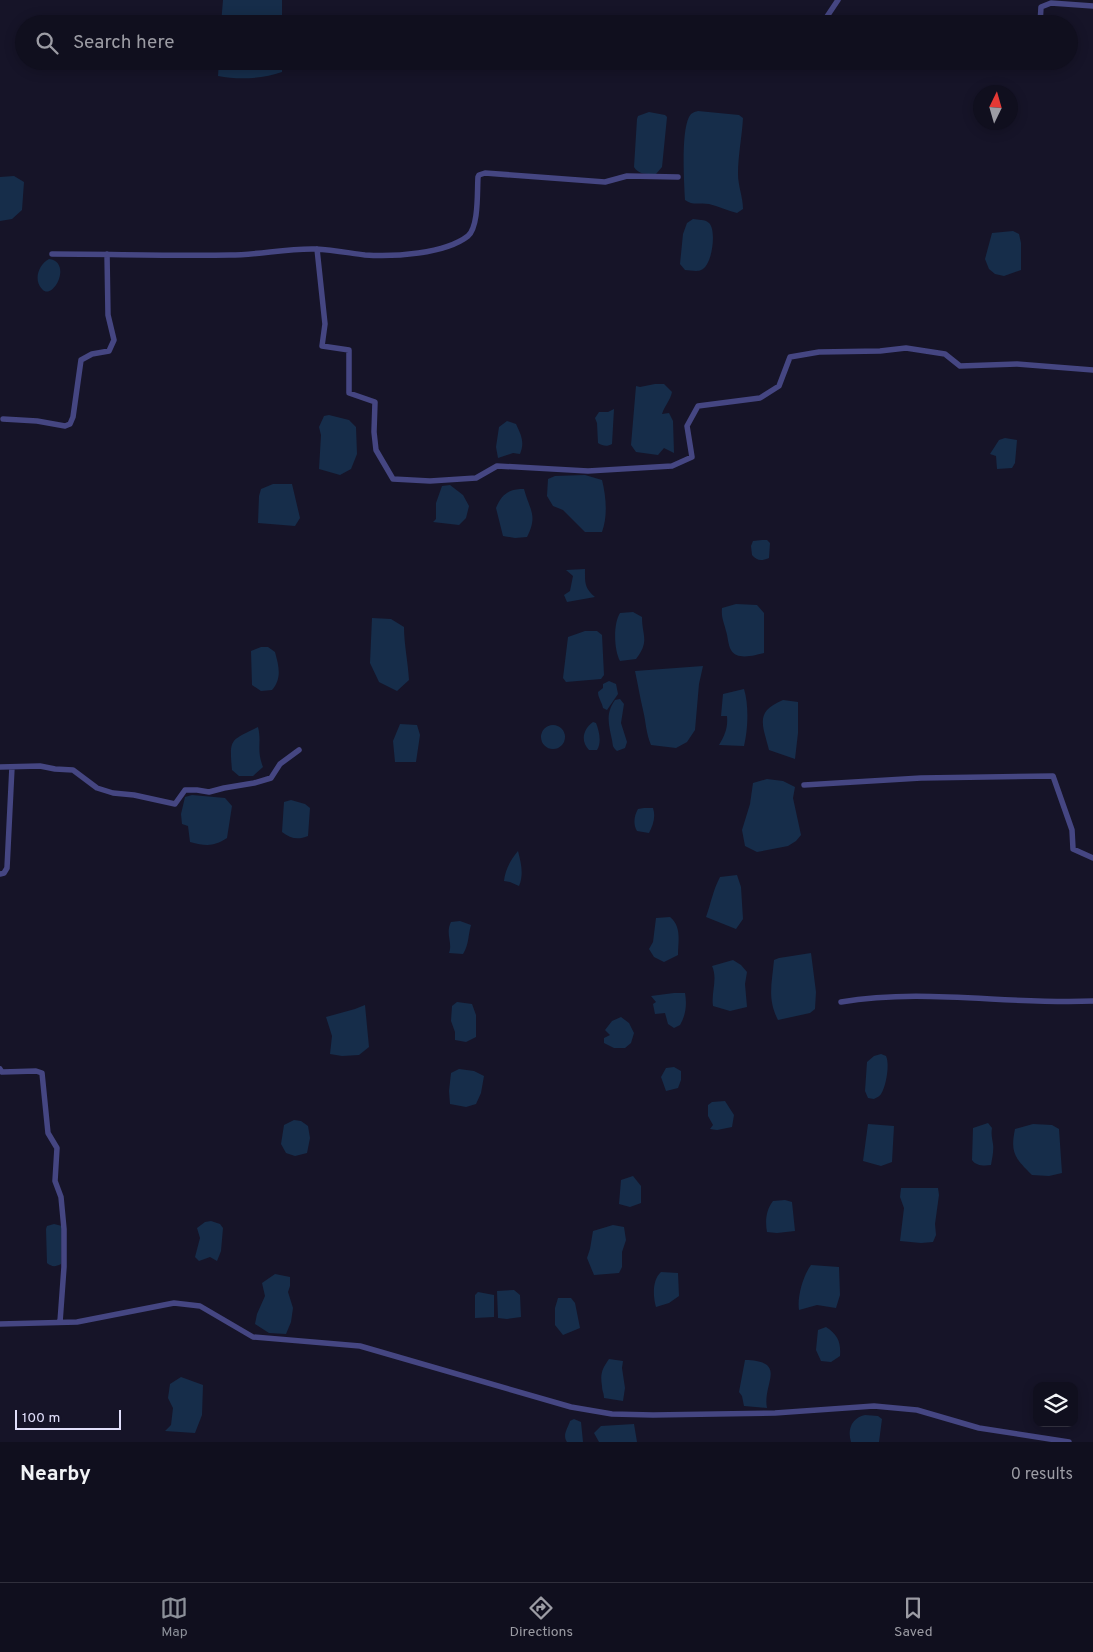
<!DOCTYPE html>
<html lang="en">
<head>
<meta charset="utf-8">
<style>
	body { margin:0; font-family:Overpass,sans-serif; background:#1e1d2b; color:#f1f3f6 }
	.controls { position:absolute; right:15px; bottom:15px; display:grid; overflow:hidden; border-radius:10px; box-shadow:0 2px 12px #0003 }
	.controls button { width:45px; height:45px; display:grid; place-items:center; padding:0; border:0; border-bottom:1px solid #302f3c; background:#100f1e; color:#f1f3f6; font:25px sans-serif }
	.compass { position:absolute; left:973px; top:85px; width:45px; height:45px; border-radius:50%; background:#100f1e; box-shadow:0 2px 12px #0003; rotate:5deg }
	.scale { position:absolute; left:15px; bottom:12px; width:106px; box-sizing:border-box; padding-left:5px; border:2px solid #e1dffb; border-top:0; font-size:14px; line-height:18px; white-space:nowrap; color:#e1dffb; -webkit-text-stroke:4px #161428; paint-order:stroke }
	.list { margin:0; padding:0; list-style:none }
	h2 { display:flex; justify-content:space-between; align-items:center; height:65px; margin:0; padding:0 20px; font-size:21px }
	h2 small { font-size:16px; font-weight:400; color:#9c9ca4 }
	.icon { flex:none; width:28px; height:28px; fill:none; stroke:currentColor; stroke-width:2; stroke-linecap:round; stroke-linejoin:round }
	.map { position:relative; flex:none; width:1093px; height:1442px; overflow:hidden }
	.search { position:absolute; background:#100f1e; box-shadow:0 2px 12px #0003; left:15px; right:15px; top:15px; height:55px; display:flex; align-items:center; gap:12px; box-sizing:border-box; padding:0 18px; border-radius:28px; color:#9c9ca4; font-size:19px }
	.sheet { height:140px; background:#100f1e }
	nav { display:flex; justify-content:space-around; align-items:center; box-sizing:border-box; height:70px; border-top:1px solid #302f3c; background:#100f1e; font-size:14px; color:#9c9ca4 }
	nav a { display:grid; justify-items:center; gap:2px }
	nav .on { color:#8c9099 }
	.map>svg:first-child { display:block }
	.water { fill:#162d4a }
	.lines { fill:none; stroke-linecap:round; stroke-linejoin:round }
	.minor { stroke:#454682; stroke-width:5.5 }
</style>
</head>
<body>
<div class="map">
<svg width="1093" height="1442" viewBox="0 0 1093 1442">
	<rect width="100%" height="100%" fill="#161428"/>
	<path class="water" d="M223,0H282V24H221Z
		M219,61H282V72C263,79 238,80 218,76Z
		M698,111L739,115L743,118C742,137 738,155 738,174C738,186 743,197 743,209L737,213C728,211 718,206 709,204C700,202 693,206 685,200C684,181 681,133 689,117C691,113 694,112 698,111Z
		M649,112L665,115L667,117L662,167L656,174C647,174 639,175 634,167L637,119L638,116Z
		M14,176L24,182L22,210L12,219L0,221V177Z
		M693,219C698,220 705,219 709,223C717,230 712,267 701,270C697,272 690,270 685,270L680,264L683,234L687,223Z
		M1013,231L1019,234L1021,243V270L1004,276L995,274L989,269L985,259L992,233Z
		M49,259C73,262 53,302 42,289C33,280 39,264 49,259Z
		M655,384H664L672,392C670,401 665,405 662,414L669,413L673,421L674,453L664,448L658,455L636,452L631,445L636,386L640,387Z
		M614,409L612,444C607,447 603,446 598,443L597,423L595,418L599,412H608Z
		M329,415L349,420L356,427L357,454L351,469L340,475L319,469L321,435L319,427L324,416Z
		M507,421L516,424C521,435 525,442 520,454L513,453L498,458L496,447L499,427Z
		M1005,438L1017,440L1015,463L1012,468L997,469L996,456L990,454L999,440Z
		M585,475L602,480C606,496 608,516 602,532H585L563,510L553,506L547,496L548,479L555,476Z
		M273,484H292L300,518L295,526L258,523L259,496L261,489Z
		M450,485L463,495L469,506L466,518L459,525L433,522L436,519V503L442,486Z
		M520,489H524C530,511 538,515 527,537L515,538L503,536L496,508C501,496 507,490 520,489Z
		M762,540H767L770,543L769,558C762,561 757,561 752,555L751,546L753,541Z
		M585,569C585,582 584,588 595,597L567,602L564,595L570,591L573,576L566,570Z
		M736,604L757,605L764,613V653C755,655 737,661 731,650C728,645 728,637 726,631C724,622 721,618 722,608Z
		M633,612L642,617C642,636 650,641 636,659L620,661C614,650 613,624 620,613Z
		M372,618L391,619L404,627C404,644 408,662 409,680L397,691L379,682L370,663Z
		M585,631H597L602,635L604,675L601,679L566,682L563,678L568,637Z
		M261,647H268L275,652C279,667 282,678 272,690L261,691L252,685L251,651Z
		M703,666L699,684L695,730L687,742L676,748L651,745C646,734 646,722 643,710C640,697 638,685 635,671Z
		M609,681L616,684L618,694L607,710L603,708C602,702 598,698 598,692L603,688V684Z
		M744,689C749,705 748,730 744,746L719,745C725,735 728,728 727,716H721L723,694Z
		M620,699L624,704L621,723L627,742L625,748L617,751C612,747 613,745 612,740C609,725 605,714 615,700Z
		M783,700L798,702V733L795,759L769,750C763,725 754,712 783,700Z
		M593,722L596,723C599,731 602,742 597,750H589C581,742 582,730 593,722Z
		M400,724L417,725L420,735L416,762H395L393,741Z
		M541 737a12 12 0 1 1 24 0a12 12 0 1 1-24 0Z
		M258,727C262,743 256,749 263,767L253,776H239L232,770C229,737 231,741 258,727Z
		M767,779L783,781L795,787L793,798L801,835L796,841L788,846L757,852L745,846L742,830L750,804L753,783Z
		M192,795L225,798L232,806L227,838C213,847 206,846 190,842L188,826L182,824L181,814L185,797Z
		M291,800L305,804L310,808L308,836C298,840 291,839 282,832L284,802Z
		M644,808H653C656,817 653,825 649,833L637,831C633,824 634,816 638,809Z
		M518,851C521,863 524,874 519,886L510,882L504,881C505,870 511,859 518,851Z
		M737,875L741,887L743,919L736,929L706,917C711,903 713,890 720,877Z
		M670,917C682,927 678,941 678,955L664,962L654,957L649,949L653,942L656,918Z
		M460,921L471,925C468,935 469,945 463,954L449,953C453,942 445,934 451,922Z
		M811,953L816,992L815,1009L810,1013L778,1020C767,999 772,983 774,960L779,958Z
		M733,960L741,965L747,972L745,984L747,1007L730,1011L713,1006C711,992 718,979 712,966Z
		M674,993H685C687,1004 686,1015 680,1025L674,1028L668,1024L665,1013L655,1014L653,1004L656,1002L651,996Z
		M457,1002L472,1004L476,1015V1037L466,1042L455,1040V1032L451,1021L452,1006Z
		M365,1005L369,1047L359,1055L342,1056L330,1054L332,1036L326,1017L355,1009Z
		M621,1017L629,1023L634,1033L631,1043L625,1048H614L604,1043V1038L610,1035L605,1030L612,1021Z
		M881,1054L886,1056C890,1064 886,1087 881,1094C880,1096 876,1098 874,1099L868,1098L865,1091L867,1062L874,1056Z
		M674,1067L681,1071V1080L678,1088L666,1091L661,1077L666,1068Z
		M459,1069L474,1071L484,1076L481,1093L476,1104L466,1107L450,1104L449,1091L451,1073Z
		M725,1101L734,1115L732,1127L717,1130L710,1129L713,1125L708,1116V1105L712,1102Z
		M294,1120L301,1121L308,1126L310,1138L307,1153L295,1156L286,1153L281,1144L284,1125Z
		M988,1123L992,1128C991,1134 992,1138 993,1144C994,1151 992,1159 991,1165C984,1166 976,1166 972,1160L973,1128Z
		M868,1124L894,1126L892,1162L881,1166L863,1161Z
		M1033,1124L1052,1125L1059,1129L1062,1173L1049,1176L1032,1175C1015,1158 1010,1153 1015,1129Z
		M633,1176L641,1186V1203L630,1207L619,1204L621,1180Z
		M901,1188H938L939,1195L935,1224L936,1235L933,1242L921,1243L900,1241L904,1208L900,1197Z
		M785,1200L792,1202L795,1231L777,1233L767,1232C765,1221 766,1210 773,1201Z
		M211,1221L220,1224L223,1228L221,1251L217,1261L210,1257L199,1261L195,1257L200,1238L197,1228L205,1222Z
		M54,1224L62,1226L61,1264C55,1267 52,1267 47,1263L46,1229L47,1226Z
		M613,1225L624,1227L626,1240L622,1252V1267L619,1273L594,1275L587,1258L590,1249L593,1231Z
		M811,1265L839,1267L840,1295L836,1308L817,1305L799,1310C797,1297 803,1276 811,1265Z
		M661,1272L678,1273L679,1296L669,1303L656,1307C653,1297 652,1280 661,1272Z
		M275,1274L290,1277V1286L288,1292L293,1308L291,1322L286,1334L269,1333L255,1324L257,1314L265,1296L262,1283Z
		M514,1290L520,1295L521,1317L507,1319L498,1318L497,1291Z
		M478,1292L494,1295V1317L475,1318V1295Z
		M558,1298H571L575,1303L580,1328L563,1335L555,1325V1308Z
		M826,1327C838,1335 841,1342 840,1356L831,1362L821,1361L816,1350L818,1330Z
		M609,1359L623,1361L622,1368L625,1388L623,1401L604,1398C604,1393 602,1391 602,1386C600,1374 602,1369 609,1359Z
		M745,1360C789,1361 762,1384 767,1408L744,1406L742,1396L739,1392Z
		M181,1377L203,1385L202,1415L195,1433L165,1431L171,1425L173,1408L168,1398L170,1384Z
		M865,1415L878,1416L882,1419L879,1442H851C847,1429 852,1418 865,1415Z
		M574,1419L581,1422L583,1442H567C562,1435 568,1428 570,1421Z
		M634,1424L637,1442H599L594,1433L601,1426Z"/>
	<g class="lines">
		<path class="minor" d="M825,24L826,18L838,0
			M1040,24L1041,7L1051,3L1093,6
			M868,61L876,63L909,61
			M317,249L325,324L322,346L349,350V393L375,402L374,432L376,450L393,479L430,481L476,478L497,466L588,471L672,466L692,457L687,426L698,406L760,398L779,386L790,357L819,352L880,351L906,348L945,354L960,366L1017,364L1093,370
			M52,254C111,254 170,256 230,255C259,255 287,248 316,249C333,250 349,253 365,255C393,257 445,254 468,236C479,226 477,192 478,177L479,175L485,173L605,182L627,176L678,177
			M3,419L37,421L65,426L70,424L73,417L81,360L92,354L109,351L114,340L108,315L107,254
			M0,767L40,766L55,769L73,770L97,788L113,793L134,795L175,804L185,790H197L209,792L224,788L254,783L271,778L280,764L299,750
			M804,785L921,778L1053,776L1072,830L1073,849L1093,858
			M0,874L4,873L7,868L12,767
			M841,1002C924,988 1009,1005 1093,1001
			M0,1069L2,1072L36,1071L42,1073L48,1133L57,1148L55,1181L61,1197L64,1229V1267L60,1322
			M0,1324L77,1322L174,1303L200,1306L253,1337L360,1346L571,1407L612,1414L653,1415L775,1413L874,1406L917,1410L979,1428L1069,1442"/>
	</g>
</svg>
<div class="controls">
<button><svg class="icon" aria-label="layers" viewBox="0 0 24 24"><path d="M12 4l9 5-9 5-9-5zM3 14l9 5 9-5"/></svg></button>
</div>
<svg class="compass" viewBox="-18 -18 36 36"><path d="M0-13l5 13h-10z" fill="#e53935"/><path d="M0 13l5-13h-10z" fill="#9c9ca4"/></svg>
<div class="scale">100 m</div>
<div class="search"><svg class="icon" aria-label="search" viewBox="0 0 24 24"><circle cx="10" cy="10" r="6"/><path d="M15 15l6 6"/></svg>Search here</div>
</div>
<section class="sheet">
<h2>Nearby<small>0 results</small></h2>
<ul class="list">
</ul>
</section>
<nav>
<a class="on"><svg class="icon" aria-label="map" viewBox="0 0 24 24"><path d="M3 6l6-2 6 2 6-2v14l-6 2-6-2-6 2zM9 4v14M15 6v14"/></svg>Map</a>
<a><svg class="icon" aria-label="directions" viewBox="0 0 24 24"><path d="M12 3l9 9-9 9-9-9zM9 14v-3h6M13 9l2 2-2 2"/></svg>Directions</a>
<a><svg class="icon" aria-label="saved" viewBox="0 0 24 24"><path d="M7 4h10v16l-5-4-5 4z"/></svg>Saved</a>
</nav>
</body>
</html>
